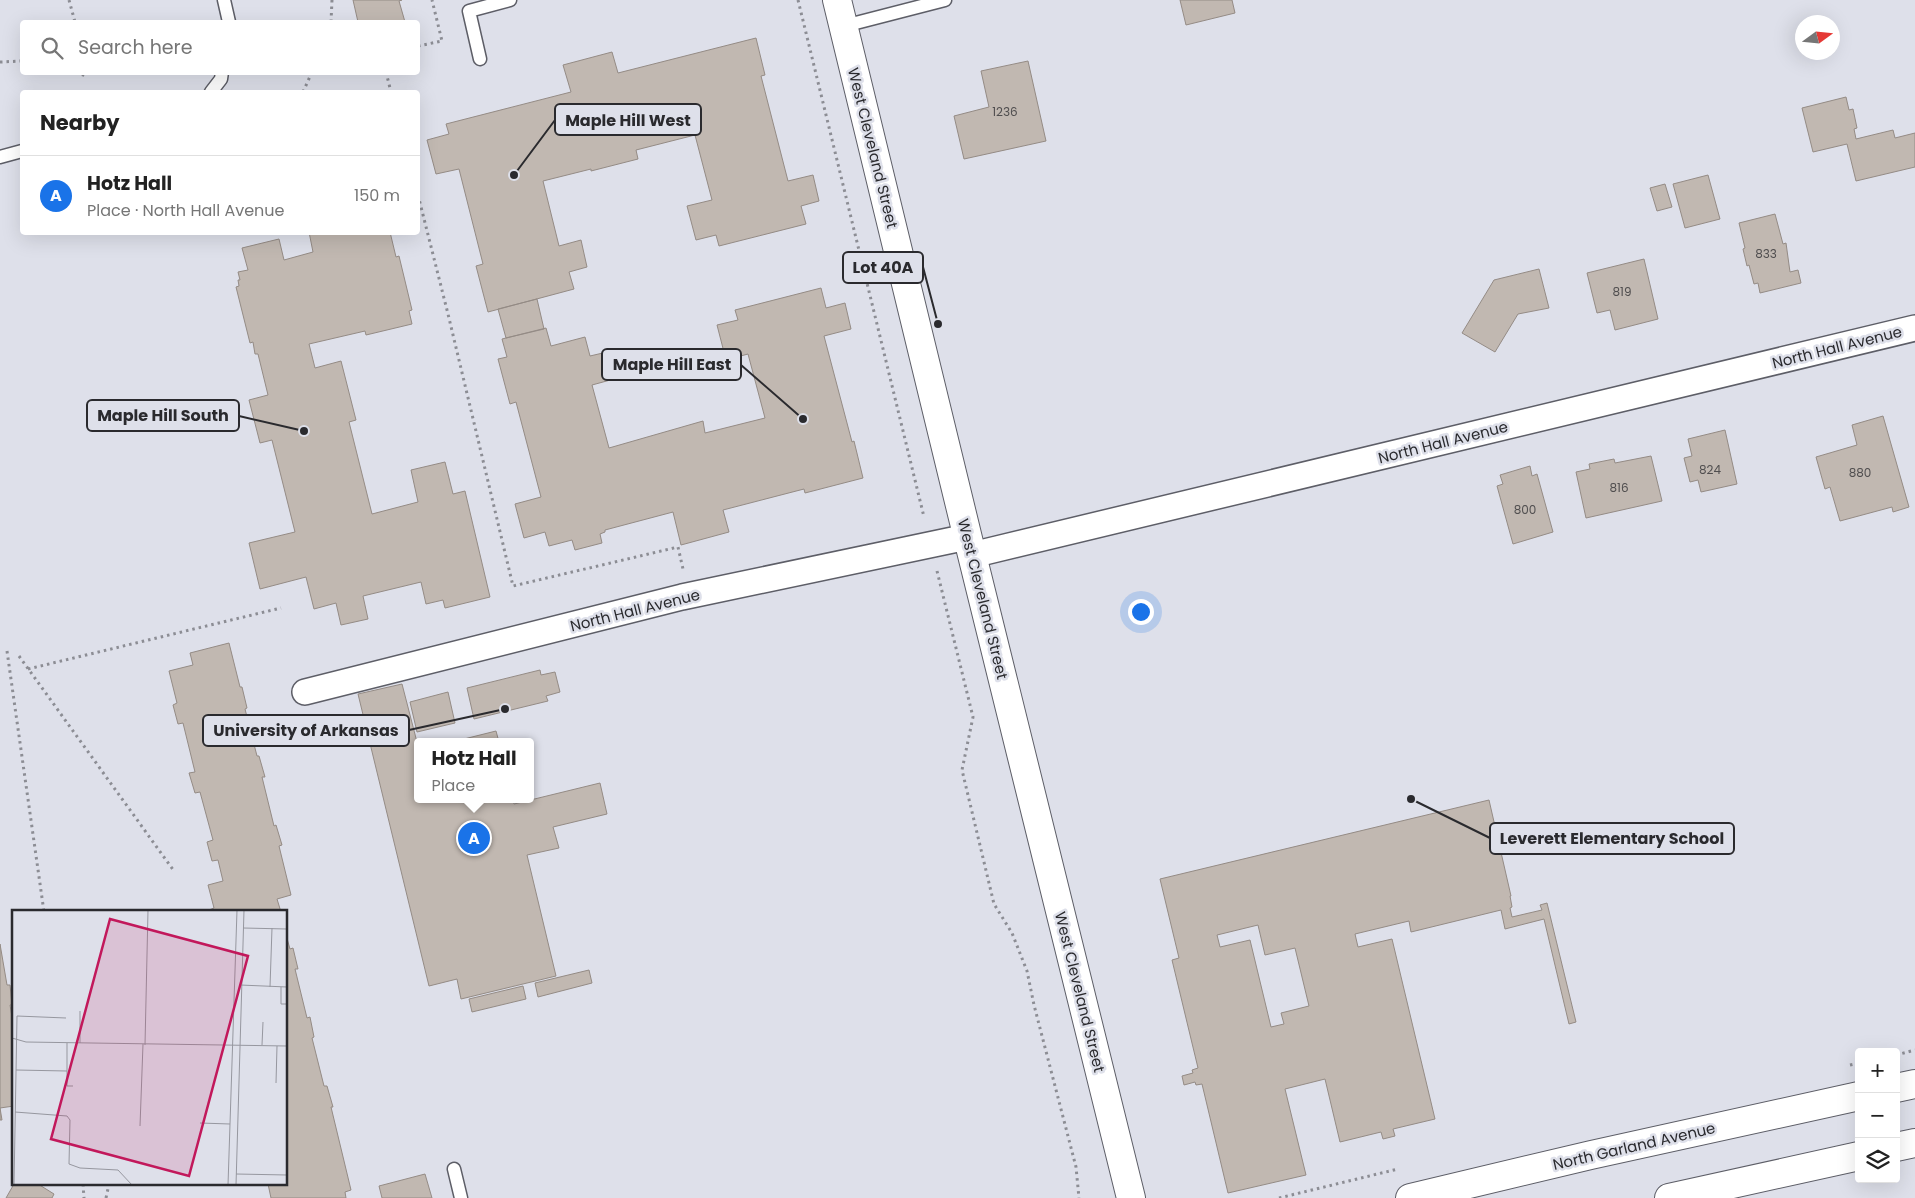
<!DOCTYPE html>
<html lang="en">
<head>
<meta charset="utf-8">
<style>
	body { margin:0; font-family:Poppins,sans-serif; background:#f6f6f6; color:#222 }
	.controls { position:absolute; right:15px; bottom:15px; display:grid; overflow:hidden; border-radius:5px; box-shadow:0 5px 20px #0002 }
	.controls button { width:45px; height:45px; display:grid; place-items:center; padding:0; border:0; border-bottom:1px solid #e0e0e0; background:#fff; color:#222; font:25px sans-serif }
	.compass { position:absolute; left:1795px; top:15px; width:45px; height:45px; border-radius:50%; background:#fff; box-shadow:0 5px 20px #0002; rotate:75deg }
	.you { position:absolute; left:1140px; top:611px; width:18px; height:18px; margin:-12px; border:4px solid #fff; border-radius:50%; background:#1a73e8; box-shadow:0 0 0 8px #1a73e833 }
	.badge { display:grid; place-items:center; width:32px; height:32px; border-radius:50%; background:#1a73e8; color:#fff; font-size:16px; font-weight:700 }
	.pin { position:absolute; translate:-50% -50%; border:2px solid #fff; box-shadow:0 1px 5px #0006 }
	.popup { position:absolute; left:414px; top:738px; width:120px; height:65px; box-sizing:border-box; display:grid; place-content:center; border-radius:5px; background:#fff; filter:drop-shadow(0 1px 4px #0005); font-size:16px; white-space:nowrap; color:#767676 }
	.popup b { font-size:19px; color:#222 }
	.popup::after { content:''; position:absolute; left:50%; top:100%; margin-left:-10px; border:10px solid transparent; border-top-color:#fff }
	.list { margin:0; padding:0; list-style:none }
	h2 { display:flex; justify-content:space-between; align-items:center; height:65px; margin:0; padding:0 20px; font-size:21px }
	h2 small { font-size:16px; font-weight:400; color:#767676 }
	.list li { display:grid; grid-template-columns:32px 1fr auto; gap:15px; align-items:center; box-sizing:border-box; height:80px; padding:0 20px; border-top:1px solid #e0e0e0 }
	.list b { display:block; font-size:19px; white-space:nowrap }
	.list p { margin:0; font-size:16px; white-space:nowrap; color:#767676 }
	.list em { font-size:16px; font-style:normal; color:#767676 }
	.icon { flex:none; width:28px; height:28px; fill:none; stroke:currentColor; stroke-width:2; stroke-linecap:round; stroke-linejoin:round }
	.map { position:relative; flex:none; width:1915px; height:1198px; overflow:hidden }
	.search { position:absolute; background:#fff; box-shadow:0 5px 20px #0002; left:20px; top:20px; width:400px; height:55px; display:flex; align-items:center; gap:12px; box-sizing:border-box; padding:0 18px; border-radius:5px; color:#767676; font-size:19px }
	.panel { position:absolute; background:#fff; box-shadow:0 5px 20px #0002; left:20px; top:90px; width:400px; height:145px; border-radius:5px }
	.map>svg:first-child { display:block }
	.building { fill:#c1b8b1; stroke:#948b85; fill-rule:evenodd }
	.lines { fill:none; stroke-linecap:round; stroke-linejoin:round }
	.lane-casing { stroke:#5d5e67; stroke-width:15 }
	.street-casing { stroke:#5d5e67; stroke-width:28 }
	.secondary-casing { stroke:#5d5e67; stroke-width:30 }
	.path { stroke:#8c8d94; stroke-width:3; stroke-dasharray:2.5 4; stroke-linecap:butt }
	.lane { stroke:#fff; stroke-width:12 }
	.street { stroke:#fff; stroke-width:25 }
	.secondary { stroke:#fff; stroke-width:28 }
	.labels { text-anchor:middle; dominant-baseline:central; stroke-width:5; stroke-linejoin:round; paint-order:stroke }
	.number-label { font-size:12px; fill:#504e4f }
	.street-label { font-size:15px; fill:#2a2a2e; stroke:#dee0ea }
	.inset-road { fill:none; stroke:#96979f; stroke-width:1 }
	.view { fill:#c2185b; fill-opacity:0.15; stroke:#c2185b; stroke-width:2.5 }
	.inset-edge { fill:none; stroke:#2a2a2e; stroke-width:2.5 }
	.leader { fill:none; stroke:#2a2a2e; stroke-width:2 }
	.callout-dot { fill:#2a2a2e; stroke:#dee0ea; stroke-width:2 }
	.callout { fill:#dee0ea; stroke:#2a2a2e; stroke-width:2 }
	.callout-label { font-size:16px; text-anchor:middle; font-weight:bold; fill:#2a2a2e }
</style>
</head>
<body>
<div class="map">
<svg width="1915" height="1198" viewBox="0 0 1915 1198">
	<rect width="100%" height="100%" fill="#dee0ea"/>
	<path class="building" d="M353,0H402L399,1L405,22H358Z
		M1180,0H1232L1235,13L1186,25Z
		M756,38L765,75L761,76L788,181L813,175L819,201L801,206L806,224L719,246L716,235L696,240L687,206L712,200L695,135L636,150L638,159L591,171V169L543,181L559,246L581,240L587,267L569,272L574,289L488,312L476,266L483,264L459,169L436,174L427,140L449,134L446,124L571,92L563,65L612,52L618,73Z
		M1028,61L1046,141L964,159L954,116L989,107L981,71Z
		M1846,97L1849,110L1853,109L1857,128L1854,129L1856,139L1893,130L1895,138L1915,133V167L1856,181L1847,144L1813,152L1802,108Z
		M1708,175L1720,219L1685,228L1673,184Z
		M1665,184L1672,207L1657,211L1650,188Z
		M1775,214L1783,244L1786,243L1790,272L1798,270L1801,283L1760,293L1758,283L1754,284L1749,265L1747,266L1743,249L1745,248L1739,223Z
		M309,232H390L396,257L399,256L412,310L409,311L412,324L366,335L365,331L309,344L315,368L341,361L356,420L349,422L372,514L418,502L411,470L445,462L453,494L465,491L490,597L445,608L443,600L426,604L421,582L363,596L368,619L341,625L336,603L314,609L306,577L260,589L249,543L295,532L272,440L260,443L249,400L268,395L258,354H255L253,342L250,343L236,287L239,286L238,280H240L238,272L248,270L242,248L279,239L284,260L313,252Z
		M1644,259L1658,319L1615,330L1610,310L1597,313L1587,273Z
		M1539,269L1549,308L1518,314L1495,352L1462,333L1494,280Z
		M821,288L826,308L845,303L851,329L824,336L852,442L854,441L863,478L805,493L804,489L723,510L729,532L681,545L673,512L605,530V532L600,534L602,543L575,550L572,540L549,546L545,532L524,538L515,504L541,497L516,402L510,404L498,359L507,357L502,339L546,328L551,346L585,337L590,356L607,352L614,379L592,385L609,448L703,421L705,433L765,418L748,354L726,360L717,325L738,320L735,310Z
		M537,299L544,329L506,338L498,309Z
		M1883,416L1909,507L1893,512L1892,507L1840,521L1830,487L1825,489L1816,457L1857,445L1852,425Z
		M1725,430L1737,484L1701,492L1698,480L1690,482L1684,458L1692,456L1688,439Z
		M1651,456L1662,501L1586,518L1576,472L1590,469L1589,464L1614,459L1615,463Z
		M1530,466L1532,476L1537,474L1553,532L1513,544L1497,486L1503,484L1500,475Z
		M229,643L240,687H242L247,708L245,709L257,756H259L265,777H262L274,826L276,825L282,845L279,846L291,895L277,899L281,912H210L209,910L214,908L208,885L223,881L218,860L212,861L207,842L213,840L200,792L195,793L189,773L195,772L183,723L178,724L173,705L177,703L169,671L193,665L190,653Z
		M540,670L541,675L555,672L560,692L546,696L548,701L474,719L467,688Z
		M402,684L418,746V799H513L514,804L600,783L607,814L553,827L559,848L527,855L556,976L461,999L457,979L429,986L358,694Z
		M448,692L455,723L417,732L410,702Z
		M496,731L499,742H452Z
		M1489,800L1511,896H1510L1512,907L1510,908L1512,917L1542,910L1540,905L1547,903L1576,1022L1569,1024L1544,919L1505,929L1501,910L1411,932L1409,921L1355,934L1358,947L1392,939L1435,1119L1393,1129L1395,1136L1383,1139L1381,1132L1340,1142L1325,1079L1285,1089L1306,1175L1228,1193L1202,1084L1196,1085L1195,1082L1184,1085L1182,1076L1193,1073L1192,1070L1198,1068L1172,960L1179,958L1160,879ZM1258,925L1265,955L1295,948L1309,1006L1281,1013L1284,1024L1271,1027L1250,940L1220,947L1217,935Z
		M286,935L290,949L293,948L298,969H295L307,1018L310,1017L314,1037L312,1038L324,1086H327L333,1107H331L351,1190L345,1192L346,1198H271L268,1184H286Z
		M0,944L7,985H10L12,1005H10L14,1029V1106L0,1108L2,1120H0Z
		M589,970L592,983L538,997L535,983Z
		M523,986L526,999L472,1012L469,999Z
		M425,1174L432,1198H382L379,1186Z
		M14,1184H38L54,1194L52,1198H6Z"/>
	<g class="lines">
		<defs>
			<path id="lane" d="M224,0L229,22
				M844,26L945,0
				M480,59L469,11L510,0
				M211,92L221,79L222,72
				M0,157L22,151
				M454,1169L461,1198"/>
			<path id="street" d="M972,555L1915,328
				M305,692L682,597L967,537"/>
			<path id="secondary" d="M837,0L972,555L1131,1198
				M1896,1088L1915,1084
				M1896,1147L1915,1143
				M1410,1198L1591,1155L1859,1096
				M1669,1198L1859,1156"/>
		</defs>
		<use href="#lane" class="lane-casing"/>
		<use href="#street" class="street-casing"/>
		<use href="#secondary" class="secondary-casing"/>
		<path class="path" d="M69,0L75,22
			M798,0L924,517
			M331,22L332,0
			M418,46L442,41L432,0
			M0,62L22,61
			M76,72L88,77
			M386,72L391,92
			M303,92L312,72
			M418,195L448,314L513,586L678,547L683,569
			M937,571L973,717L962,770L994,904L1012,933L1027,971L1034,1005L1076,1167L1079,1198
			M7,651L44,912
			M19,656L174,871
			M28,669L281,608
			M180,912L181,910
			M1896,1055L1915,1050
			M1850,1065L1859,1063
			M83,1184L84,1198
			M106,1198L109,1184
			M1279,1198L1398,1169"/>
		<use href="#lane" class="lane"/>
		<use href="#street" class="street"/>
		<use href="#secondary" class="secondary"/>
	</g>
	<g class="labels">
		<g class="number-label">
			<text x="1005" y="111">1236</text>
			<text x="1766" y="253">833</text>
			<text x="1622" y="291">819</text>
			<text x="1710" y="469">824</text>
			<text x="1860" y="472">880</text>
			<text x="1619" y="487">816</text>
			<text x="1525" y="509">800</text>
		</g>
		<g class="street-label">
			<text transform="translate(873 148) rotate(76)">West Cleveland Street</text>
			<text transform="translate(1837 347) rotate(-14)">North Hall Avenue</text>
			<text transform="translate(1443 442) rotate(-14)">North Hall Avenue</text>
			<text transform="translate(983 599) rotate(76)">West Cleveland Street</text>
			<text transform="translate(635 610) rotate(-14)">North Hall Avenue</text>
			<text transform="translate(1080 992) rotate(76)">West Cleveland Street</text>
			<text transform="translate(1634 1146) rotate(-13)">North Garland Avenue</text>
		</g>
	</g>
	<g transform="translate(12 910)">
		<rect width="275" height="275" fill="#dee0ea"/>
		<path class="inset-road" d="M231,18L275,19M228,75L275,77M258,77L260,18M269,77V94H275M0,128L14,132L275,136M68,133V101M133,135L136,0M250,135L251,112M4,160L55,161V133M55,161V176H61M264,173L265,136M3,202L55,206L58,210L57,254L68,258L106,260L120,275M188,213L218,214M128,216L131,134M224,264L275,265M2,275L5,106L54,108M216,275L225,0M224,275L232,0"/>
		<path class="view" d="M98,9L236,46L177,266L39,229Z"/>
		<rect width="275" height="275" class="inset-edge"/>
	</g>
	<path class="leader" d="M514 175L555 120M938 324L923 267M803 419L741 365M304 431L239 416M505 709L409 730M1411 799L1490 838"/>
	<g class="callout-dot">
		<circle cx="514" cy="175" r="5"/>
		<circle cx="938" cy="324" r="5"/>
		<circle cx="803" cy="419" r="5"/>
		<circle cx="304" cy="431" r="5"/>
		<circle cx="505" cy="709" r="5"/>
		<circle cx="1411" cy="799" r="5"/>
	</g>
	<g class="callout">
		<rect x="555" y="104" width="146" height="31" rx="5"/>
		<rect x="843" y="252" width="80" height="31" rx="5"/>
		<rect x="602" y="349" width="139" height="31" rx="5"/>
		<rect x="87" y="400" width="152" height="31" rx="5"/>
		<rect x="203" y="715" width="206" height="31" rx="5"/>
		<rect x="1490" y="823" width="244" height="31" rx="5"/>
	</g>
	<g class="callout-label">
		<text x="628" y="126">Maple Hill West</text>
		<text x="883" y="273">Lot 40A</text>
		<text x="672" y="370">Maple Hill East</text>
		<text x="163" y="421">Maple Hill South</text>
		<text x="306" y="736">University of Arkansas</text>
		<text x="1612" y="844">Leverett Elementary School</text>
	</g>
</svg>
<div class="controls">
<button>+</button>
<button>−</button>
<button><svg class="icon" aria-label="layers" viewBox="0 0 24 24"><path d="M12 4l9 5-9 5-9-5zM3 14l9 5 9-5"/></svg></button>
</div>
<svg class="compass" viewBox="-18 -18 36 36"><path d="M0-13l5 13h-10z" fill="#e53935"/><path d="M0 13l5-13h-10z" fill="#767676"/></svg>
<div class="you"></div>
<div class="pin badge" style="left:474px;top:838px">A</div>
<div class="popup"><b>Hotz Hall</b>Place</div>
<div class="search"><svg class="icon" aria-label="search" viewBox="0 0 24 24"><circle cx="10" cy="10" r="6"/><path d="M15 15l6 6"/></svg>Search here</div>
<section class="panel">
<h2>Nearby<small></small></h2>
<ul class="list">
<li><span class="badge">A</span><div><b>Hotz Hall</b><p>Place · North Hall Avenue</p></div><em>150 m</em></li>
</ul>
</section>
</div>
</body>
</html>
